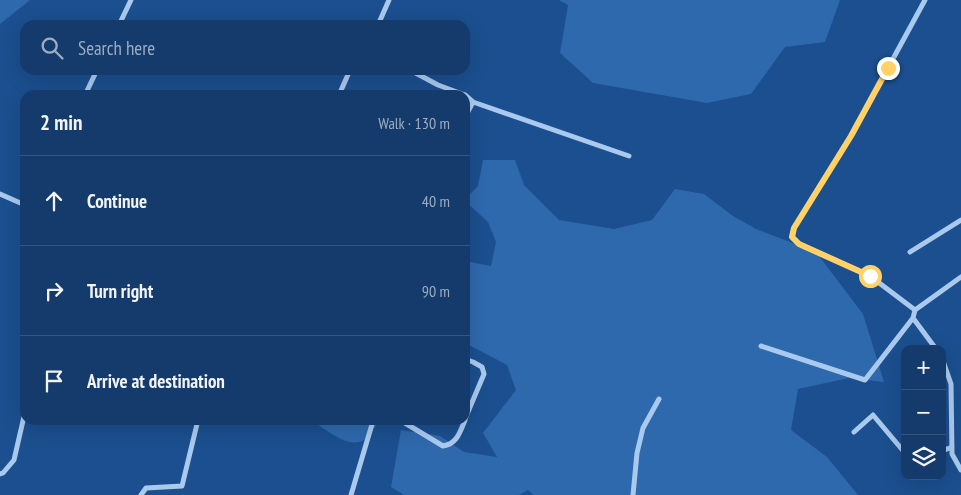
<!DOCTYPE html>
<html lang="en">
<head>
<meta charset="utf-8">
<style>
	body { margin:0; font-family:"PT Sans Narrow",sans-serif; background:#1d4271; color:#f1f3f6 }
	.controls { position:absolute; right:15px; bottom:15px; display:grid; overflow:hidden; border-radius:10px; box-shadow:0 5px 20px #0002 }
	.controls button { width:45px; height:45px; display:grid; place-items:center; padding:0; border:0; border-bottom:1px solid #33557e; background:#143b6b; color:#f1f3f6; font:25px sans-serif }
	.stop { position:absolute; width:15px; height:15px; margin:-11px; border:4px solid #ffd166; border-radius:50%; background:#fff }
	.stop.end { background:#ffd166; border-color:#fff; box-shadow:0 1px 5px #0008 }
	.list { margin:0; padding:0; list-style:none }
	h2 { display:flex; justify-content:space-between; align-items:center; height:65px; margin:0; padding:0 20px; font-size:21px }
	h2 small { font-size:16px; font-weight:400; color:#9dadc1 }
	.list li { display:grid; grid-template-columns:32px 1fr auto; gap:15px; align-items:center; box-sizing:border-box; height:90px; padding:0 20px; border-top:1px solid #33557e }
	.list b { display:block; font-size:19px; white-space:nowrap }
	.list em { font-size:16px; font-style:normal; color:#9dadc1 }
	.icon { flex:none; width:28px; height:28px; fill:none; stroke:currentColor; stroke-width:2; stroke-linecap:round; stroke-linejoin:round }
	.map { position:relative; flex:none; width:961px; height:495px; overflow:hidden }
	.search { position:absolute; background:#143b6b; box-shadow:0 5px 20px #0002; left:20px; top:20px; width:450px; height:55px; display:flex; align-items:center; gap:12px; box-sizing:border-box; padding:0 18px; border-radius:15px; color:#9dadc1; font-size:19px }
	.panel { position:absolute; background:#143b6b; box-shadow:0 5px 20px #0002; left:20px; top:90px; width:450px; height:335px; border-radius:15px }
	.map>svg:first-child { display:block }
	.green { fill:#2e69ad }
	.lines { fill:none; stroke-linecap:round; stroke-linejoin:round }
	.minor { stroke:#a9c9ee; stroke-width:5 }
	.route { stroke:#ffd166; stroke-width:6 }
</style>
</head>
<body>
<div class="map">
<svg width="961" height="495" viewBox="0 0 961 495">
	<rect width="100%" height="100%" fill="#1b4f8f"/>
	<path class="green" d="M0,0H30L0,24Z
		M559,0H840L825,42L785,47L751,94L707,103L593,83L560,53L568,5Z
		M483,160H515L524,185L559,220L614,229L652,220L675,189L704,194L733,216L756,229L816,252L863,314L884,382L849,378L798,389L791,430L827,457L858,495H534L528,490L519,495H404L391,487L401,430L440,436L464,452L497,457L483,433L516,390L507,365L465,343V261L491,266L496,242L488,222L465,201V199L478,186Z
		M311,420H381C376,425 368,438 362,441C347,448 324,428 311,420Z"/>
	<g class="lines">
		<path class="minor" d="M119,25L131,0
			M378,25L389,0
			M410,70L438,85L465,95
			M85,95L97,70
			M339,95L350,70
			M465,95L473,102L629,156
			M465,117L473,102
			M0,194L25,205
			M910,252L961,220
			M915,310L870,276L799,244L792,237L794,228L851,136L925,0
			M761,346L865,380L913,318
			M936,349L913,318L915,310L961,277
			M942,358L951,384L952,454L961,470
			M465,359L473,362L482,367L484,374L465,419
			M400,420L443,446C457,444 460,432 465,420
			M854,432L873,415L905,453
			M942,451L952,447
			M0,474L3,473L14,460L25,412
			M141,495L146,488L182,486L198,420
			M351,495L373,421L375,420
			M633,495L637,453L643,428L659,399"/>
	</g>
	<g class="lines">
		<path class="route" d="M870,276L799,244L792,237L794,228L851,136L888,68"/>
	</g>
</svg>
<div class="controls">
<button>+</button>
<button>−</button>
<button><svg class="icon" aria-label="layers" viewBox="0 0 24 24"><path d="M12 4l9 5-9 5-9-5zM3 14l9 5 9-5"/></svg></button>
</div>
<div class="stop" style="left:870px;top:276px"></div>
<div class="stop end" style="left:888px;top:68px"></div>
<div class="search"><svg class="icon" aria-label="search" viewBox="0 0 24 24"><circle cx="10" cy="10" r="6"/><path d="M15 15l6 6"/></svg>Search here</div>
<section class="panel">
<h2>2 min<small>Walk · 130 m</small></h2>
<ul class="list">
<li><svg class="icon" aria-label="ahead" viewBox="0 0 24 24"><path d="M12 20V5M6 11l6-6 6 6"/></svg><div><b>Continue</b></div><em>40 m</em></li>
<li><svg class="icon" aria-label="right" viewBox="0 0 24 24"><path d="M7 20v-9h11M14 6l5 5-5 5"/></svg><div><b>Turn right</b></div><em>90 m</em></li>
<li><svg class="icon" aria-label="arrive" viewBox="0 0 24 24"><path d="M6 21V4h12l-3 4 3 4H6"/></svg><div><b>Arrive at destination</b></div></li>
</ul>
</section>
</div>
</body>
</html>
